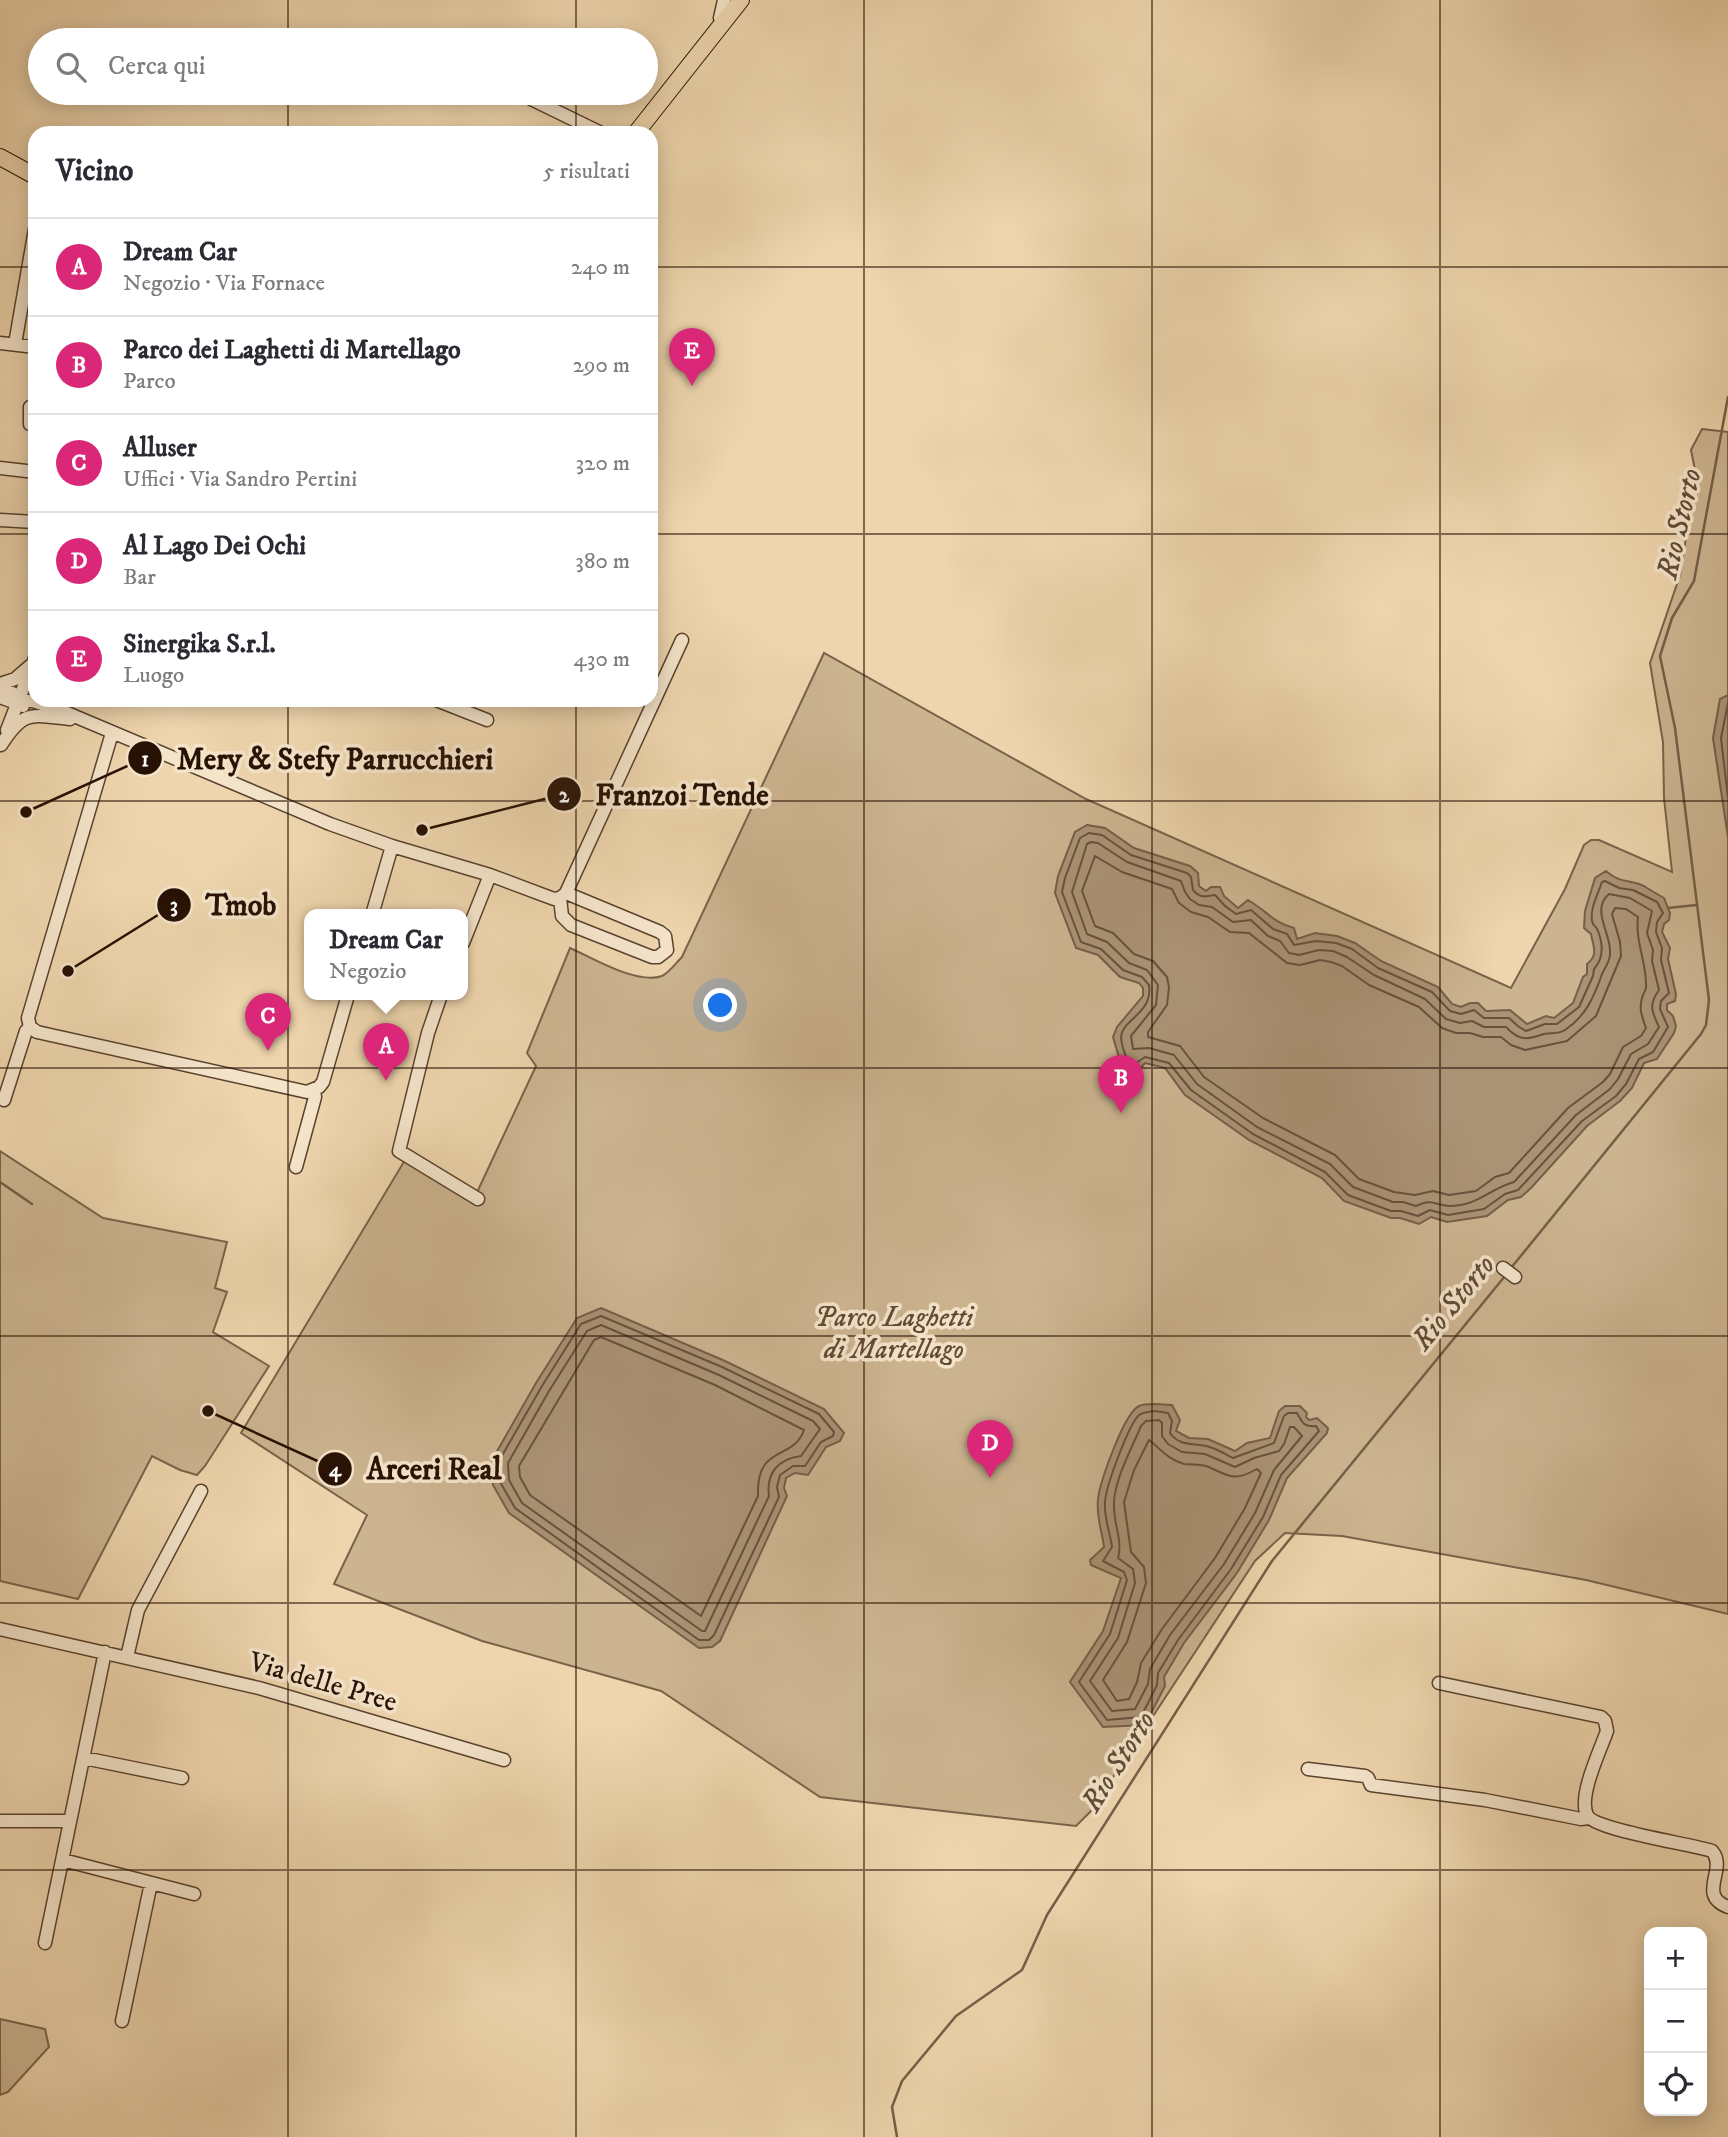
<!DOCTYPE html>
<html lang="it">
<head>
<meta charset="utf-8">
<style>
	body { margin:0; font-family:"IM FELL DW Pica",serif; background:#f2f2f3; color:#2b2b33 }
	.controls { position:absolute; right:21px; bottom:21px; display:grid; overflow:hidden; border-radius:14px; box-shadow:0 4px 18px #0003 }
	.controls button { width:63px; height:63px; display:grid; place-items:center; padding:0; border:0; border-bottom:2px solid #e1e1e2; background:#fff; color:#2b2b33; font:35px sans-serif }
	.you { position:absolute; left:721px; top:1006px; width:24px; height:24px; margin:-18px; border:5px solid #fff; border-radius:50%; background:#1a73e8; box-shadow:0 0 0 10px #1a73e833 }
	.badge { display:grid; place-items:center; width:46px; height:46px; border-radius:50%; background:#db2777; color:#fff; font-size:23px; font-weight:700 }
	.pin { position:absolute; translate:-50% -58px; filter:drop-shadow(0 2px 4px #0008) }
	.pin::after { content:''; position:absolute; top:37px; width:24px; height:21px; background:inherit; clip-path:polygon(0 0,100% 0,50% 100%) }
	.popup { position:absolute; left:304px; top:909px; width:164px; height:91px; box-sizing:border-box; display:grid; place-content:center; border-radius:14px; background:#fff; filter:drop-shadow(0 2px 5px #0005); font-size:23px; white-space:nowrap; color:#7c7c81 }
	.popup b { font-size:26px; color:#2b2b33 }
	.popup::after { content:''; position:absolute; left:50%; top:100%; margin-left:-14px; border:14px solid transparent; border-top-color:#fff }
	.list { margin:0; padding:0; list-style:none }
	h2 { display:flex; justify-content:space-between; align-items:center; height:91px; margin:0; padding:0 28px; font-size:30px }
	h2 small { font-size:23px; font-weight:400; color:#7c7c81 }
	.list li { display:grid; grid-template-columns:46px 1fr auto; gap:21px; align-items:center; box-sizing:border-box; height:98px; padding:0 28px; border-top:2px solid #e1e1e2 }
	.list b { display:block; font-size:26px; white-space:nowrap }
	.list p { margin:0; font-size:23px; white-space:nowrap; color:#7c7c81 }
	.list em { font-size:23px; font-style:normal; color:#7c7c81 }
	.icon { flex:none; width:38px; height:38px; fill:none; stroke:currentColor; stroke-width:2; stroke-linecap:round; stroke-linejoin:round }
	.map { position:relative; flex:none; width:1728px; height:2137px; overflow:hidden }
	.search { position:absolute; background:#fff; box-shadow:0 4px 18px #0003; left:28px; top:28px; width:630px; height:77px; display:flex; align-items:center; gap:18px; box-sizing:border-box; padding:0 24px; border-radius:38px; color:#7c7c81; font-size:26px }
	.panel { position:absolute; background:#fff; box-shadow:0 4px 18px #0003; left:28px; top:126px; width:630px; height:581px; border-radius:21px }
	.map>svg:first-child { display:block }
	.green { fill:#ccb490; stroke:#7a624a; stroke-width:2 }
	.water { fill:#aa9274; stroke:#765e47; stroke-width:2 }
	.lines { fill:none; stroke-linecap:round; stroke-linejoin:round }
	.shore { stroke:#68523c; stroke-width:2 }
	.stream { stroke:#765e47; stroke-width:2.5 }
	.minor-casing { stroke:#59422e; stroke-width:15 }
	.major-casing { stroke:#271104; stroke-width:18 }
	.minor { stroke:#f4e4ca; stroke-width:12 }
	.major { stroke:#eed5ad; stroke-width:16 }
	.grid { fill:none; stroke:#271104; stroke-width:2; stroke-opacity:0.55 }
	.labels { text-anchor:middle; dominant-baseline:central; stroke-width:7; stroke-linejoin:round; paint-order:stroke }
	.park-label { font-size:28px; font-style:italic; fill:#614a35; stroke:#f4e4ca }
	.street-label { font-size:28px; fill:#271104; stroke:#f4e4ca }
	.water-label { font-size:30px; font-style:italic; fill:#624b36; stroke:#f4e4ca }
	.leader { fill:none; stroke:#271104; stroke-width:2.5 }
	.callout-dot { fill:#271104; stroke:#f4e4ca; stroke-width:2.5 }
	.mark-label { font-size:21px; text-anchor:middle; font-weight:bold; fill:#fff }
	.callout-label { font-size:30px; text-anchor:middle; font-weight:bold; fill:#271104; stroke:#f4e4ca; stroke-width:7; stroke-linejoin:round; paint-order:stroke }
</style>
</head>
<body>
<div class="map">
<svg width="1728" height="2137" viewBox="0 0 1728 2137">
	<rect width="100%" height="100%" fill="#eed5ad"/>
	<filter id="stains"><feTurbulence type="fractalNoise" baseFrequency=".00286" numOctaves="4"/><feColorMatrix values="0 0 0 0 .2 0 0 0 0 .09 0 0 0 0 .02 0 0 0 .5 -.17"/></filter>
	<radialGradient id="worn" r=".72"><stop offset=".6" stop-color="#630" stop-opacity="0"/><stop offset="1" stop-color="#630" stop-opacity=".3"/></radialGradient>
	<path class="green" d="M1702,429L1728,432V1614L1586,1580L1342,1536L1285,1533L1255,1561L1090,1812L1076,1826L820,1797L661,1691L482,1641L334,1584L367,1515L241,1433L405,1160L473,1201L536,1066L527,1053L570,948C593,958 637,985 662,976C669,973 676,963 682,957L824,653L1086,799L1511,988L1565,889L1584,845L1591,840H1599L1672,872L1664,798L1663,742L1650,663L1680,575L1696,475L1691,450Z
		M0,1151L103,1218L227,1242L215,1288L227,1292L213,1332L269,1366L205,1466L197,1475L180,1470L152,1456L78,1599L0,1581Z
		M0,2019L45,2029L49,2047L8,2092L0,2095Z"/>
	<path class="water" d="M1728,695V837L1713,738L1720,699Z
		M1087,825L1105,828L1134,848L1190,866L1198,873L1199,886L1206,891L1211,887H1220L1224,896L1238,908L1248,900C1267,911 1272,922 1294,928L1297,939L1315,933L1337,936L1355,943L1381,961L1438,987L1452,1004L1461,1007L1470,1003H1478L1486,1011L1510,1010L1527,1024L1546,1016L1554,1018L1573,1003L1583,977L1587,974V964C1599,955 1593,946 1591,934L1584,928L1585,911L1595,878L1606,871C1620,884 1630,879 1644,886C1650,890 1657,894 1664,898L1670,913L1669,920L1664,924L1662,932L1670,948L1668,959L1676,994L1675,1001L1667,1004V1010L1673,1016L1676,1026L1674,1033L1657,1059L1644,1063L1632,1088L1620,1101L1587,1126L1531,1188L1521,1197L1508,1200L1487,1216L1447,1222L1431,1217L1419,1224L1400,1218H1391L1344,1201L1322,1178L1249,1140L1185,1095L1165,1068L1145,1063L1132,1078H1125L1113,1037L1117,1027L1143,996V988L1139,983L1120,977L1098,955L1076,948L1055,893L1058,876L1075,832Z
		M601,1308L725,1361L824,1409L844,1433L840,1441L826,1447L808,1475L795,1473L786,1478L784,1488L787,1496L720,1641L712,1647L699,1648L509,1513L493,1485L492,1460L536,1383L577,1318Z
		M1155,1404L1172,1405L1180,1420L1176,1431L1189,1438L1208,1439L1235,1451L1247,1443L1270,1438L1279,1411L1285,1406H1300L1307,1413L1306,1417L1309,1420L1317,1418L1328,1428L1327,1433L1287,1478L1269,1520L1237,1573L1184,1643L1164,1677L1165,1686L1145,1725L1103,1727L1070,1682L1103,1631L1121,1578L1091,1565L1090,1560L1104,1547C1102,1531 1096,1516 1098,1499C1100,1482 1124,1413 1139,1406C1143,1404 1151,1404 1155,1404Z"/>
	<g class="lines">
		<path class="shore" d="M1728,703L1721,738L1728,798
			M1089,833L1102,835L1131,855L1187,873L1191,877L1193,890C1201,899 1205,896 1215,895L1225,906L1236,914L1251,910L1273,929L1287,934L1294,945L1316,941L1336,943L1352,949L1378,968L1432,992L1450,1011L1461,1014L1474,1010L1484,1018H1509L1519,1027L1526,1031L1545,1024H1557L1579,1007L1593,976L1594,969C1604,958 1603,944 1598,931C1595,924 1594,928 1592,921C1590,908 1598,894 1602,882L1605,881L1619,888L1633,890L1657,902L1663,913L1657,922L1656,932L1662,948L1661,960L1669,993L1661,1001L1660,1009L1668,1027L1653,1052L1639,1059L1626,1084L1616,1096L1582,1121L1518,1190L1505,1194L1484,1209L1448,1215L1430,1210L1418,1216L1401,1211H1391L1348,1195L1325,1172L1253,1134L1191,1090L1169,1063L1145,1057L1133,1065L1129,1064C1126,1057 1121,1045 1121,1037C1122,1019 1153,1014 1149,985L1142,977L1123,970L1101,949L1081,942L1062,892L1065,878L1080,838Z
			M1091,842L1098,843L1127,862L1181,881L1185,892L1190,899L1199,905L1212,907L1233,922L1251,920L1268,936L1280,941L1289,953L1299,955L1319,950L1333,951L1347,957L1374,975L1425,999L1446,1019L1460,1023L1472,1021L1484,1027H1506C1519,1041 1527,1040 1544,1034C1551,1032 1557,1035 1565,1030C1586,1016 1594,997 1602,974C1605,967 1610,962 1610,954C1612,934 1590,910 1609,894L1630,898L1652,911L1647,933L1653,950L1652,961L1659,990C1648,1005 1652,1012 1659,1027L1648,1044L1631,1054L1618,1079L1610,1089L1576,1115L1514,1182C1489,1189 1478,1206 1449,1206C1434,1205 1433,1198 1416,1206L1403,1202H1393L1353,1187L1330,1164L1257,1127L1197,1084L1174,1055L1149,1048L1133,1049L1131,1036L1156,1005L1158,985L1147,970L1129,963L1107,942L1087,934L1072,892L1087,844Z
			M1095,856L1122,872L1172,889L1179,903L1191,912L1208,917L1230,932L1249,933L1287,963L1300,965L1320,960L1331,962L1342,966L1369,985L1419,1007L1442,1028L1456,1033H1470L1483,1037H1501L1511,1045L1525,1050L1567,1041L1596,1016L1621,956L1620,942L1612,914L1615,908L1626,909L1638,917C1635,941 1646,961 1646,984C1647,991 1645,989 1643,995C1638,1007 1642,1017 1646,1028L1641,1036L1623,1047L1610,1074L1603,1082L1568,1108L1509,1173L1495,1177L1476,1191L1449,1195L1433,1191L1415,1195L1394,1192L1359,1179L1335,1155L1263,1118L1204,1077L1180,1046L1148,1037V1032L1167,1005L1169,987L1167,977L1153,961L1134,954L1113,933L1095,926L1082,891Z
			M601,1316L722,1367L819,1414L834,1432L833,1436L821,1442L805,1466H793L780,1475L777,1487L779,1497L714,1635L709,1640H699L515,1508L500,1482L499,1461L542,1386L581,1324Z
			M601,1325L719,1375L813,1421L820,1429L801,1456C778,1459 766,1473 769,1496L705,1631H702L522,1503L509,1480L508,1463L549,1391L587,1331Z
			M601,1337L715,1385L804,1430C793,1462 756,1443 758,1496L701,1616L530,1495L520,1477L519,1466L594,1340Z
			M1155,1411L1168,1413L1172,1421L1170,1433C1179,1446 1192,1443 1206,1446C1216,1448 1225,1454 1233,1458L1274,1443L1284,1416L1288,1413H1297C1303,1423 1303,1427 1316,1426L1319,1431L1281,1475L1263,1517L1231,1569L1178,1640L1158,1673L1157,1685L1141,1717L1107,1720L1079,1682L1110,1634L1127,1580L1124,1572L1103,1561L1112,1547C1110,1532 1104,1518 1105,1503C1105,1488 1129,1424 1139,1415C1144,1412 1149,1412 1155,1411Z
			M1159,1420L1162,1423V1436L1168,1444L1182,1452L1205,1454L1235,1467L1254,1458L1279,1451L1284,1444L1290,1427H1294L1302,1436L1274,1470L1255,1513L1224,1564L1170,1635L1150,1669L1148,1684L1135,1709L1112,1711L1090,1681L1118,1638L1135,1583L1133,1569L1118,1558C1123,1540 1113,1523 1114,1504C1114,1480 1132,1448 1141,1426L1146,1421Z
			M1149,1440C1160,1448 1168,1460 1184,1464C1191,1465 1199,1464 1206,1466C1229,1475 1232,1483 1257,1469L1261,1473L1245,1508L1215,1558L1162,1629L1141,1663L1137,1682L1129,1699L1117,1701L1103,1680L1127,1642L1146,1583L1144,1567L1131,1552L1124,1502L1134,1470Z"/>
		<path class="stream" d="M1668,908L1696,905
			M0,1182L32,1204
			M1511,1268L1701,1034L1706,1025L1709,1000L1675,728L1660,656L1672,618L1694,581L1728,397
			M897,2137L892,2107L902,2081L956,2016L1022,1970L1047,1915L1272,1561L1505,1276"/>
		<defs>
			<path id="minor" d="M724,0L720,18L724,22
				M519,93L601,133
				M0,343L35,347
				M15,344L35,229
				M35,408L30,407V424L35,425
				M0,468L35,472
				M0,520L35,522
				M0,684L15,679L30,666
				M0,686L14,694L23,706
				M0,697L11,701H33L60,710L330,824L392,846L490,875L554,899L560,898L566,893L682,640
				M436,700L487,720
				M7,730L35,658
				M112,733L28,1018L30,1027L37,1032L307,1092L319,1087L323,1082L348,995
				M1,745C24,709 31,715 70,719
				M560,898L562,916L571,925L652,957H658L667,950L665,936L660,932L566,893
				M372,915L392,846
				M463,943L490,875
				M441,995L428,1033L399,1151L478,1199
				M4,1100L26,1031L30,1027
				M296,1167L315,1097L314,1090
				M1503,1268L1515,1277
				M0,1629L259,1688L504,1760
				M127,1657L138,1610L201,1491
				M1439,1683L1601,1717L1605,1721L1607,1731C1600,1751 1578,1796 1587,1815C1594,1830 1691,1844 1712,1851C1728,1869 1696,1895 1728,1907
				M84,1758L182,1778
				M1308,1769L1365,1776L1368,1778L1371,1785L1485,1800L1581,1819L1589,1818
				M0,1821H70
				M63,1860L194,1894
				M45,1943L105,1652
				M122,2021L151,1883"/>
			<path id="major" d="M636,133L741,0
				M0,157L35,176"/>
		</defs>
		<use href="#minor" class="minor-casing"/>
		<use href="#major" class="major-casing"/>
		<use href="#minor" class="minor"/>
		<use href="#major" class="major"/>
	</g>
	<path class="grid" d="M288,0V40M576,0V40M864,0V2137M1152,0V2137M1440,0V2137M288,93V133M576,93V133M0,267H35M651,267H1728M0,534H35M651,534H1728M288,700V2137M576,700V2137M0,801H1728M0,1068H1728M0,1336H1728M0,1603H1728M0,1870H1728"/>
	<g class="labels">
		<g class="park-label">
			<text x="894" y="1317">Parco Laghetti<tspan x="894" dy="32">di Martellago</tspan></text>
		</g>
		<g class="street-label">
			<text transform="translate(323 1682) rotate(16)">Via delle Pree</text>
		</g>
		<g class="water-label">
			<text transform="translate(1680 524) rotate(-77)">Rio Storto</text>
			<text transform="translate(1454 1303) rotate(-51)">Rio Storto</text>
			<text transform="translate(1119 1762) rotate(-58)">Rio Storto</text>
		</g>
	</g>
	<path class="leader" d="M26 812L145 758M422 830L564 794M68 971L174 905M208 1411L335 1469"/>
	<g class="callout-dot">
		<circle cx="26" cy="812" r="7"/>
		<circle cx="422" cy="830" r="7"/>
		<circle cx="68" cy="971" r="7"/>
		<circle cx="208" cy="1411" r="7"/>
		<circle cx="145" cy="758" r="18"/>
		<circle cx="564" cy="794" r="18"/>
		<circle cx="174" cy="905" r="18"/>
		<circle cx="335" cy="1469" r="18"/>
	</g>
	<g class="mark-label">
		<text x="145" y="766">1</text>
		<text x="564" y="802">2</text>
		<text x="174" y="912">3</text>
		<text x="335" y="1476">4</text>
	</g>
	<g class="callout-label">
		<text x="335" y="769">Mery &amp; Stefy Parrucchieri</text>
		<text x="682" y="805">Franzoi Tende</text>
		<text x="241" y="915">Tmob</text>
		<text x="434" y="1479">Arceri Real</text>
	</g>
	<rect width="100%" height="100%" filter="url(#stains)"/>
	<rect width="100%" height="100%" fill="url(#worn)"/>
</svg>
<div class="controls">
<button>+</button>
<button>−</button>
<button><svg class="icon" aria-label="locate" viewBox="0 0 24 24"><circle cx="12" cy="12" r="6"/><path d="M12 2v4M12 18v4M2 12h4M18 12h4"/></svg></button>
</div>
<div class="you"></div>
<div class="pin badge" style="left:386px;top:1081px">A</div>
<div class="popup"><b>Dream Car</b>Negozio</div>
<div class="pin badge" style="left:1121px;top:1113px">B</div>
<div class="pin badge" style="left:268px;top:1051px">C</div>
<div class="pin badge" style="left:990px;top:1478px">D</div>
<div class="pin badge" style="left:692px;top:386px">E</div>
<div class="search"><svg class="icon" aria-label="search" viewBox="0 0 24 24"><circle cx="10" cy="10" r="6"/><path d="M15 15l6 6"/></svg>Cerca qui</div>
<section class="panel">
<h2>Vicino<small>5 risultati</small></h2>
<ul class="list">
<li><span class="badge">A</span><div><b>Dream Car</b><p>Negozio · Via Fornace</p></div><em>240 m</em></li>
<li><span class="badge">B</span><div><b>Parco dei Laghetti di Martellago</b><p>Parco</p></div><em>290 m</em></li>
<li><span class="badge">C</span><div><b>Alluser</b><p>Uffici · Via Sandro Pertini</p></div><em>320 m</em></li>
<li><span class="badge">D</span><div><b>Al Lago Dei Ochi</b><p>Bar</p></div><em>380 m</em></li>
<li><span class="badge">E</span><div><b>Sinergika S.r.l.</b><p>Luogo</p></div><em>430 m</em></li>
</ul>
</section>
</div>
</body>
</html>
